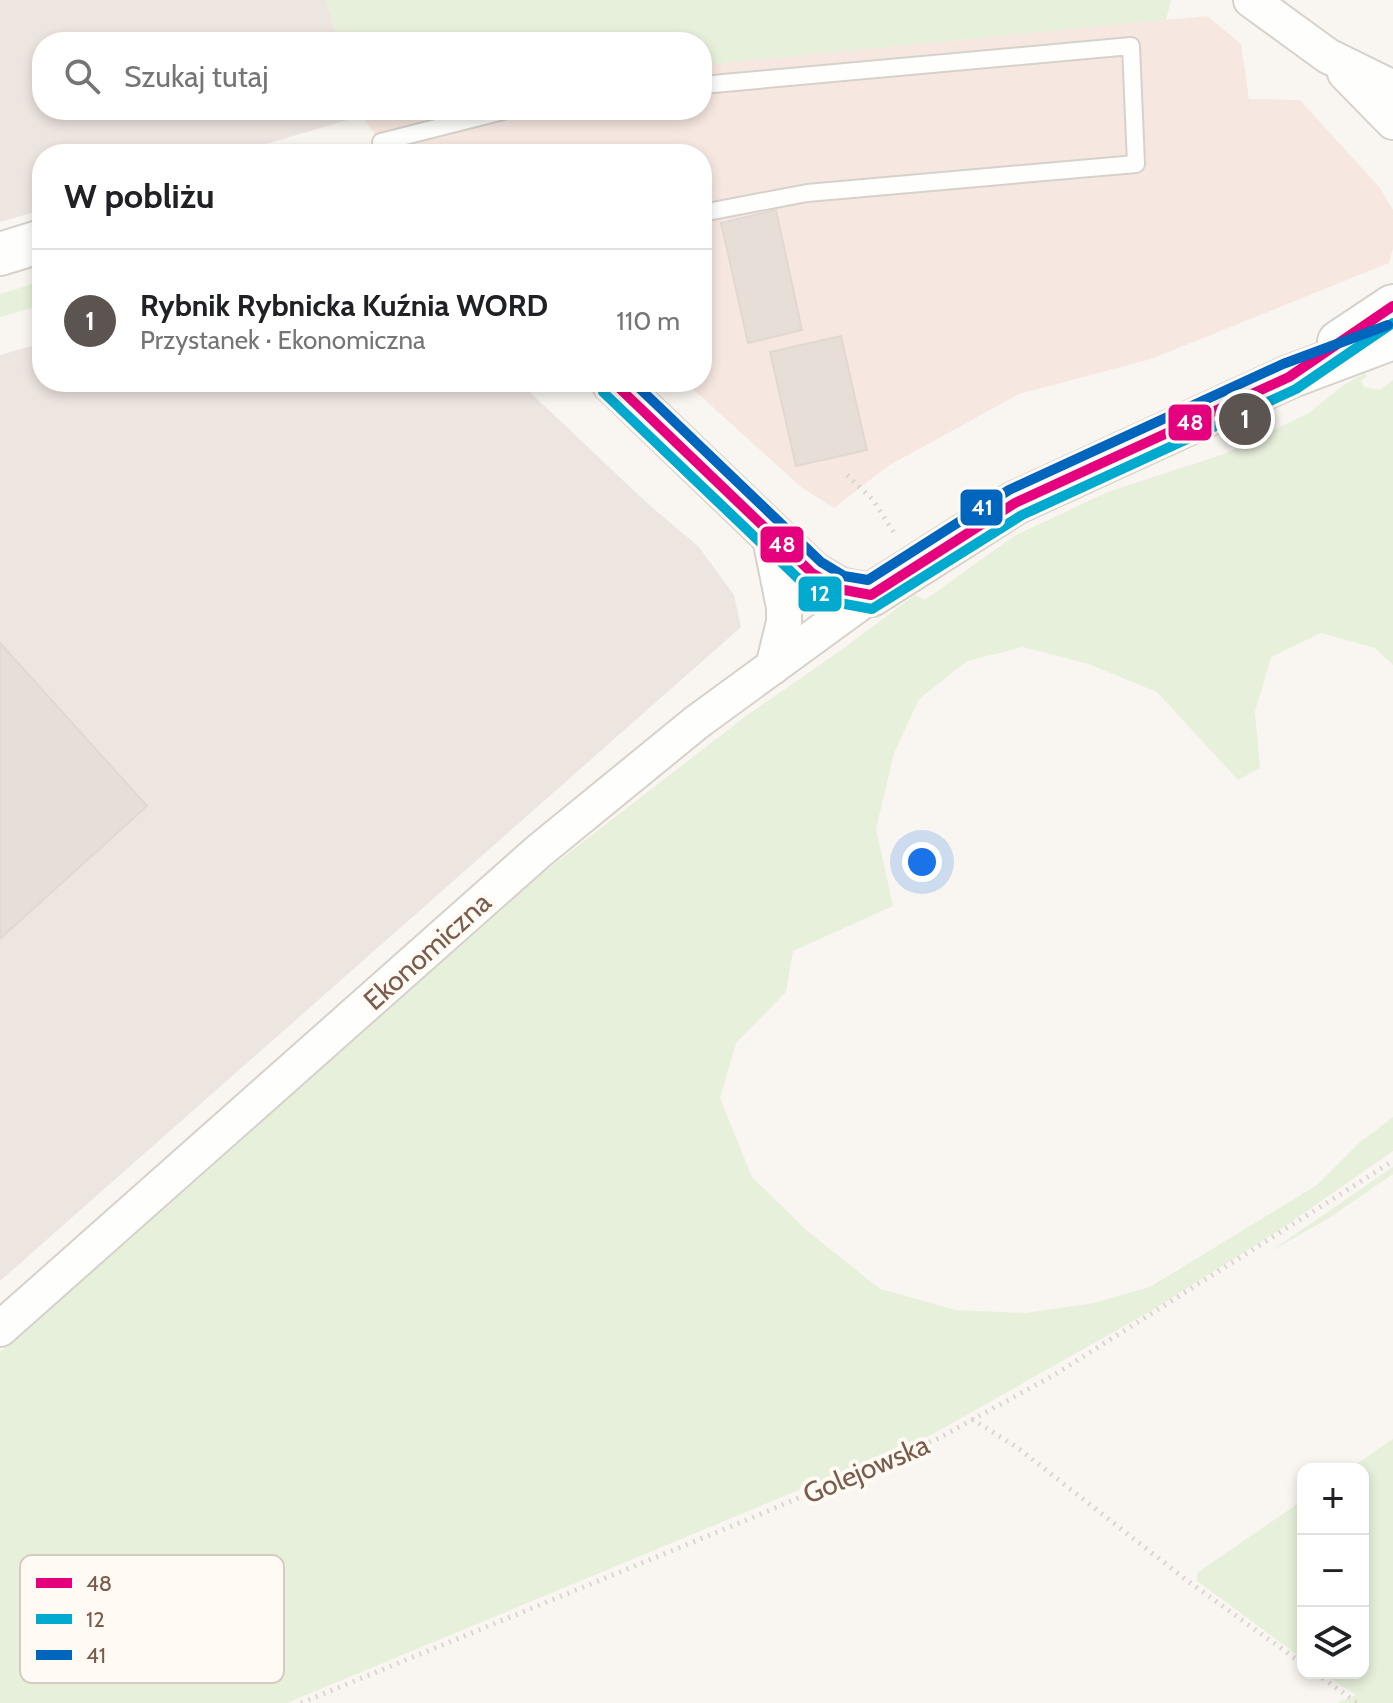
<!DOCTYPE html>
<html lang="pl">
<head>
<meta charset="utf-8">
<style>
	body { margin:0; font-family:Cabin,sans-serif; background:#f2f2f2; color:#202124 }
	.controls { position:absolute; right:24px; bottom:24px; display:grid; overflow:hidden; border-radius:16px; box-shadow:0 4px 12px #0003 }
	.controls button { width:72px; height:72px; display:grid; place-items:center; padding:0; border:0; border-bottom:2px solid #e0e0e0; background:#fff; color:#202124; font:40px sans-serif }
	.you { position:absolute; left:922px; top:862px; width:28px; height:28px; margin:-20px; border:6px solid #fff; border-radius:50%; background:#1a73e8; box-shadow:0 0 0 12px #1a73e833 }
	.badge { display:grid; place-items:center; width:52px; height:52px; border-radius:50%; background:#5c5450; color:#fff; font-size:26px; font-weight:700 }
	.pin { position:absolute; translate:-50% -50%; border:4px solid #fff; box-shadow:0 2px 8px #0006 }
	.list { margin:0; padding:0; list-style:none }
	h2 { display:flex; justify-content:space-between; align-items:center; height:104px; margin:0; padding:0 32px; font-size:34px }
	h2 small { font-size:26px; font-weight:400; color:#757577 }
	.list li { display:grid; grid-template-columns:52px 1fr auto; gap:24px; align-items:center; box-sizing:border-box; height:144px; padding:0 32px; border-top:2px solid #e0e0e0 }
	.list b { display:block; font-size:30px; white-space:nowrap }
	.list p { margin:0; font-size:26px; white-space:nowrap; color:#757577 }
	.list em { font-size:26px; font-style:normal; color:#757577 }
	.icon { flex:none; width:44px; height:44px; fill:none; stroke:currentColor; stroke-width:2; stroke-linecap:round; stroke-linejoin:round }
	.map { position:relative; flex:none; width:1393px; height:1703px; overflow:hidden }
	.search { position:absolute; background:#fff; box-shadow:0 4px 12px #0003; left:32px; top:32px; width:680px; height:88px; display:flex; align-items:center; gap:20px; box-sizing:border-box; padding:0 28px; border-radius:32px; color:#757577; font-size:30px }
	.panel { position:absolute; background:#fff; box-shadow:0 4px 12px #0003; left:32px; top:144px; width:680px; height:248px; border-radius:32px }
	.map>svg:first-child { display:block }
	.commercial { fill:#f6e8e1 }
	.industrial { fill:#ede5e0 }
	.green { fill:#e7f0db }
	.building { fill:#e6ded7; stroke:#e2d8d2; stroke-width:2 }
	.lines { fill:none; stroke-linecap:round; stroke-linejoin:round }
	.service-casing { stroke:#d7d1cb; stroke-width:20 }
	.minor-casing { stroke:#d7d1cb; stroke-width:38 }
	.tertiary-casing { stroke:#d7d1cb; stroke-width:46 }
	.path { stroke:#dcd5d0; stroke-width:5; stroke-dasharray:2 6; stroke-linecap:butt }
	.service { stroke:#fefefd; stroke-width:16 }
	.minor { stroke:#fefefd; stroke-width:34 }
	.tertiary { stroke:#fefefd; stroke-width:42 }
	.bus-1-casing { stroke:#fffaf3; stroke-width:16 }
	.bus-2-casing { stroke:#fffaf3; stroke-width:16 }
	.bus-3-casing { stroke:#fffaf3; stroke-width:16 }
	.bus-1 { stroke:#e5007d; stroke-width:10 }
	.bus-2 { stroke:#00a9ce; stroke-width:10 }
	.bus-3 { stroke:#0065bd; stroke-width:10 }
	.labels { text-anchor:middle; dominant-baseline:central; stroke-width:8; stroke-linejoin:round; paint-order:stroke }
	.street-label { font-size:28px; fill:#7a5c4d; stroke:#fffaf3 }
	.key { fill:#fffaf3; stroke:#d7cbc1; stroke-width:2 }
	.key-label { font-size:22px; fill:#7a5c4d }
	.line-badge { stroke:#fffaf3; stroke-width:3 }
	.badge-label { font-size:22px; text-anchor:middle; font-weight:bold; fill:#fff }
</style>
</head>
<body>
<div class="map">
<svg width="1393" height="1703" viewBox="0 0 1393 1703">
	<rect width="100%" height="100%" fill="#f9f5f0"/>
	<path class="commercial" d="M1207,16L1241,44L1249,99L1300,100L1380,188L1393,210V249L1389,263L1151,359L1019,394L888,466L834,508L801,487L685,382H702V154H391L361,116L383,110H702V65Z"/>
	<path class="industrial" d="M0,0H326L338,42H42V110H359L361,116L232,154H42V210L0,222Z
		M42,343V382H519L648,504L698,546L734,595L741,627L0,1281V355Z"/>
	<path class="green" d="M326,0H1171L1166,20L702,65V42H338Z
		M42,281V305L0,317V294Z
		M1365,373L1367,376L1361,381L1364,387L1380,390L1393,380V665L1375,648L1321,633L1271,657L1255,712L1260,768L1238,780L1157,692L1089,664L1023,647L967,661L919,699L894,753L876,829L893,906L793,951L786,992L736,1043L720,1098L752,1177L806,1230L880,1289L956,1310L1026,1313L1094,1303L1150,1287L1317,1185L1359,1143L1393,1117V1151L1278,1231L1149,1312L931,1435L287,1703H0V1352L413,984L535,879L746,716L837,653L915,595L925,600L1014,536L1108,492L1224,454L1258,438L1309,413L1342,386Z
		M1393,1167V1174L1329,1218L1271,1251Z
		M1393,1439V1703H1337L1356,1695L1322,1673H1363V1469H1349Z
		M1303,1500V1659L1197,1581V1573Z"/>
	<path class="building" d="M776,210L802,330L748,343L721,223Z
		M841,336L867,450L796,466L770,352Z
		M0,643L147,806L0,939Z"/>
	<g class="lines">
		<defs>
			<path id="service" d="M702,85L1131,46L1136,164L807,193L702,213
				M381,142L507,110"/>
			<path id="minor" d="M1251,0L1328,56L1393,88
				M1345,73L1393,122
				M769,533L784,607V622L773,667
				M0,1329L539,851L697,722L871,595"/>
			<path id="tertiary" d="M0,254L42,241
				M1339,342L1393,306
				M613,382L812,573L839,589L871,595L1015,503L1289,377L1393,338"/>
		</defs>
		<use href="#service" class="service-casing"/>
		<use href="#minor" class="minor-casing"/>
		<use href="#tertiary" class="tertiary-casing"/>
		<path class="path" d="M847,475L873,500L896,536
			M972,1419L1018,1448L1185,1579L1303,1664
			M1316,1673L1357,1703
			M301,1703L749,1519L939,1438L1054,1375L1393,1161"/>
		<use href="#service" class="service"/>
		<use href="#minor" class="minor"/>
		<use href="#tertiary" class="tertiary"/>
		<defs>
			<path id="bus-1" d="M613,382L812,573L839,589L871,595L1015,503L1289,377L1393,306"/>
			<path id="bus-2" d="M603,392L804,584L834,602L872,609L1022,515L1296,389L1393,323"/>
			<path id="bus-3" d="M633,382L821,562L844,576L868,580L1009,490L1283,364L1388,325"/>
		</defs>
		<use href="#bus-1" class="bus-1-casing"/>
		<use href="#bus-2" class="bus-2-casing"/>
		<use href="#bus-3" class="bus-3-casing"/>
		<use href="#bus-1" class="bus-1"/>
		<use href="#bus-2" class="bus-2"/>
		<use href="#bus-3" class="bus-3"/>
	</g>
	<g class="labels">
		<g class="street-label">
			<text transform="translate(427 951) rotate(-42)">Ekonomiczna</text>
			<text transform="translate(866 1469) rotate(-23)">Golejowska</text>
		</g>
	</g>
	<rect x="20" y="1555" width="264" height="128" rx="12" class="key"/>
	<rect x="36" y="1578" width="36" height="10" fill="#e5007d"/>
	<rect x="36" y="1614" width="36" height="10" fill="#00a9ce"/>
	<rect x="36" y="1650" width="36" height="10" fill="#0065bd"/>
	<g class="key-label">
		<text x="86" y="1591">48</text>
		<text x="86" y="1627">12</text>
		<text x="86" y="1663">41</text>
	</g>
	<g class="line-badge">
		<rect x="1167" y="403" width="46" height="39" rx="8" fill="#e5007d"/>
		<rect x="959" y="488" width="45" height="39" rx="8" fill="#0065bd"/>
		<rect x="759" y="525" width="46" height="39" rx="8" fill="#e5007d"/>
		<rect x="797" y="575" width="46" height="38" rx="8" fill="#00a9ce"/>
	</g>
	<g class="badge-label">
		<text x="1190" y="430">48</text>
		<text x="982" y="515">41</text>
		<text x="782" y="552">48</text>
		<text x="820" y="601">12</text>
	</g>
</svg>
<div class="controls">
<button>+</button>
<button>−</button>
<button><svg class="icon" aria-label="layers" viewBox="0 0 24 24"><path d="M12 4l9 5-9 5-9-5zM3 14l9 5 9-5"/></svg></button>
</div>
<div class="you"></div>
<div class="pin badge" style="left:1245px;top:419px">1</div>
<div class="search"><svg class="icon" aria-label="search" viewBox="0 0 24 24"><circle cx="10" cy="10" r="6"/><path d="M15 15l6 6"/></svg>Szukaj tutaj</div>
<section class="panel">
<h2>W pobliżu<small></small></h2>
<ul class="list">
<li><span class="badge">1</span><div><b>Rybnik Rybnicka Kuźnia WORD</b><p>Przystanek · Ekonomiczna</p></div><em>110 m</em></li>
</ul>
</section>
</div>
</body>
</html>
